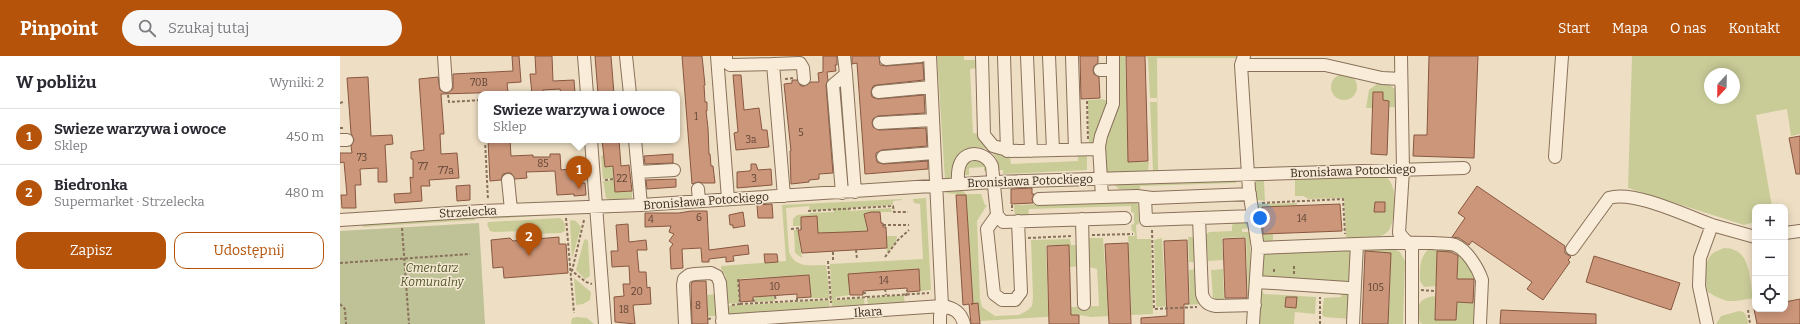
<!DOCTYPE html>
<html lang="pl">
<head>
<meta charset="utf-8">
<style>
	body { margin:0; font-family:Bitter,serif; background:#f7f7f7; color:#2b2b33 }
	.controls { position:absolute; right:12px; bottom:12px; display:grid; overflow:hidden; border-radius:8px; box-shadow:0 2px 10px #0003 }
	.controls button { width:36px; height:36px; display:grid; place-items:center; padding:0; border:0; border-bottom:1px solid #e1e1e2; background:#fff; color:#2b2b33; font:20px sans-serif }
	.compass { position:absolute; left:1364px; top:12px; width:36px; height:36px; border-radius:50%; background:#fff; box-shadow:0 2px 10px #0003; rotate:202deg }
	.you { position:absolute; left:920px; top:162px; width:14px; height:14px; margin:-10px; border:3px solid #fff; border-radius:50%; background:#1a73e8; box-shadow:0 0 0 6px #1a73e833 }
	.badge { display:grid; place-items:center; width:26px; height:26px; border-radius:50%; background:#b45309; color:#fff; font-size:13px; font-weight:700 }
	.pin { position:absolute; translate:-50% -33px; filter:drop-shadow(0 1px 2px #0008) }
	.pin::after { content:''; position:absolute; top:21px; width:14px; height:12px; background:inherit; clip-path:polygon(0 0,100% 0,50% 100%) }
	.popup { position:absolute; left:138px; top:35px; width:202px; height:52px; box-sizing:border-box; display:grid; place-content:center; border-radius:8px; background:#fff; filter:drop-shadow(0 1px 3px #0005); font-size:13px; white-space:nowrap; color:#7c7c81 }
	.popup b { font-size:15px; color:#2b2b33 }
	.popup::after { content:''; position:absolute; left:50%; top:100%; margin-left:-8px; border:8px solid transparent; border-top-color:#fff }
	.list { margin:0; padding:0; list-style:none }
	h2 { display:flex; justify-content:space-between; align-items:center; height:52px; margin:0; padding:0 16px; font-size:17px }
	h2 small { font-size:13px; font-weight:400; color:#7c7c81 }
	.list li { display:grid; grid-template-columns:26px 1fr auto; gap:12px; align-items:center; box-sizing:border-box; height:56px; padding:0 16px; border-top:1px solid #e1e1e2 }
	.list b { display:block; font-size:15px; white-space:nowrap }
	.list p { margin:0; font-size:13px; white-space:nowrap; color:#7c7c81 }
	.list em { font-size:13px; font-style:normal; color:#7c7c81 }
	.actions { display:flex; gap:8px; padding:12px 16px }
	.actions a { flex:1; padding:9px 0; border:1px solid #b45309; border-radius:12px; text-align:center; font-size:14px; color:#b45309 }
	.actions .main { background:#b45309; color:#fff }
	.icon { flex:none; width:22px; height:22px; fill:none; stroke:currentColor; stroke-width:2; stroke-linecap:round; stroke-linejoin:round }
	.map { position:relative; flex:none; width:1460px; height:268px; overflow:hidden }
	header { display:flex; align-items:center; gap:24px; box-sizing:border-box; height:56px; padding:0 20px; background:#b45309; color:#fff }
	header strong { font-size:19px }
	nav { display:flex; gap:22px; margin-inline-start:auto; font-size:14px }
	.search { width:280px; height:36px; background:#f7f7f7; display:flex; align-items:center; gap:10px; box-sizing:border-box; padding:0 14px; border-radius:22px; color:#7c7c81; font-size:15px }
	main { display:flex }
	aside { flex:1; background:#fff }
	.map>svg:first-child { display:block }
	.green { fill:#cacc98; fill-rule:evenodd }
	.cemetery { fill:#bfc197 }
	.building { fill:#cc967a; stroke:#885740 }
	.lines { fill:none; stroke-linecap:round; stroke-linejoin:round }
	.minor-casing { stroke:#89705a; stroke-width:14 }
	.path { stroke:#89705a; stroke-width:2; stroke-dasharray:3 2; stroke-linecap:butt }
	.minor { stroke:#f9ecd8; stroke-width:12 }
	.labels { text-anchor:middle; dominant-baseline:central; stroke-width:3; stroke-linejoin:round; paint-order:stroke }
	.number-label { font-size:10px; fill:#5e4435 }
	.street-label { font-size:12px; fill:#39291e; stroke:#f6e9d4 }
	.park-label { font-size:12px; font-style:italic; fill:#4d5525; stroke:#f6e9d4 }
</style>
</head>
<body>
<header>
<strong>Pinpoint</strong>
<div class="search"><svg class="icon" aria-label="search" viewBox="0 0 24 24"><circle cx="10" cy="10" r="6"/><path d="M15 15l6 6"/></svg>Szukaj tutaj</div>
<nav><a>Start</a><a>Mapa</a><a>O nas</a><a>Kontakt</a></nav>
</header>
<main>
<aside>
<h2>W pobliżu<small>Wyniki: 2</small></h2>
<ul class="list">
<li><span class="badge">1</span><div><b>Swieze warzywa i owoce</b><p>Sklep</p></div><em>450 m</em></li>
<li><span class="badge">2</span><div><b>Biedronka</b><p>Supermarket · Strzelecka</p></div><em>480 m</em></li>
</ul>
<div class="actions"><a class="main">Zapisz</a><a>Udostępnij</a></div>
</aside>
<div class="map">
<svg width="1460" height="268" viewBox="0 0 1460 268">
	<rect width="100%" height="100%" fill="#eedfc4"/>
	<path class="green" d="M597,0H624V4H637L638,12L630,13L633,77L640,78L653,96L670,100L671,108L738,105V98L747,97V114L663,118V114H659C658,110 658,106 656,102C647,87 625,88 616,102C611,111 617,122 605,125Z
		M777,0H785L788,106H809L808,116L769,118L765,114V83Z
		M805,0H897V2H817L818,115H813L810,46H817V42H810L808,2Z
		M1292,0H1460V78L1451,80L1447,53L1416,59L1432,151H1415V166L1404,169L1288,132ZM1370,18H1394V42H1370Z
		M991 31a13 13 0 1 1 26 0a13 13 0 1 1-26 0Z
		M1038,27H1047L1055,33L1056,51H1049V45L1043,44V36H1033L1032,52H1026L1029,34Z
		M762,43L768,45L755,87L749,89L748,44Z
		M264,99L265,111L273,110L274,122L263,123L261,100Z
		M636,103L642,105L647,115H644V111L629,112V119H624L627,108Z
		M1044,119C1049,123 1051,126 1053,132C1056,139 1054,168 1049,174C1043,181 1035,183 1027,184V181L1008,183L1006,181L1004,142L969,143L963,140H955V123L924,125L925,145L916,144L914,128L918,123Z
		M274,124L275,136L292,135V142L270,144L266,142L263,125Z
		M896,124V127L800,130V133H779L775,129Z
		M606,133H621L626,138H641L645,149H647L637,165L640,243L642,251L655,260L679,259L688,254L692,250L693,242L691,184L730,183L731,189H739L740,210L730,211L729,189H706L708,252L759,250L757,213L746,210L745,182H763L768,252L791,251L788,180H795L794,176L792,175L791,169L794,168V157L791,156V150L689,153L688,160L675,162L674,149L795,144L798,149L799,168L796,169L797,183H811L813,258L751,261L739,259L640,265L638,248H633L626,139L606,137Z
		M586,142L591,234L580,235L579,213L509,218L510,239L496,241V244L524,242L525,252L492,254L490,208L583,203L580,148L574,147L573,143Z
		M562,143V144L553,145V149L510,152V155L551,152L552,156H533L524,159L528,175L478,179L476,160L461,161V170H453V163L457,159L470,158V157L494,156V153L470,155L469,150L446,152L449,196C456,213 471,209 486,209L490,242H471L469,219L398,223L399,247L384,248L382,223H386L385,218H382L381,210L446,205L442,149Z
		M957,147V149L922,151L923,178H933V188L923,186L915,148Z
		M234,156L231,158L149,163L153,161Z
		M132,161L136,164L23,171L22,168Z
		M220,162C225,165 225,169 225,175L221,177L189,178V175L155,176L150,175L147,168L148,166Z
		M231,164L236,165L241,171L232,203L230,166Z
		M897,165C904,165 908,165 911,172L902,173V176H909L910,181L911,236L908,242L906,181L882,182L883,204L868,205L866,179L869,176L892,175V169Z
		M454,174H458L462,202L455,197Z
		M547,180H557L556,186L547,197Z
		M848,181H853L855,206H849Z
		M822,182L826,249L850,248L849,214L857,213L863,248L817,251L816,250L814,184Z
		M246,183L248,185L250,220L245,223L236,214L244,184Z
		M1091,191L1118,194L1138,221L1137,268H1082L1080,266C1076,250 1078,242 1095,240V264H1116L1117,237H1122V247H1136V223H1123L1122,232L1117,231L1118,196H1097L1096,230L1084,231L1080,225C1080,212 1079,200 1091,191Z
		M1051,192L1060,196L1065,205L1063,268H1048L1051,197L1025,195V193Z
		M1384,192C1411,192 1409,221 1413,242C1392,246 1387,248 1368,236C1364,225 1363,207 1372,198C1375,195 1380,194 1384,192Z
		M1010,194L1012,195V230L920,223L921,202L924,197Z
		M883,213L884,246L873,244L871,214Z
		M234,222L251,236L250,244L243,248L236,249Z
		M921,232L924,238L976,241L975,258L955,256L954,268H917Z
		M1002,236H1011L1010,263L984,261L982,258L984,242L1001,241Z
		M376,238L377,260H368L367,239Z
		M564,239L565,250L528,252L527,242Z
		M434,240L435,245L415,246V241Z
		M489,244L490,254L392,259L386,257L384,250Z
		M1399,255C1407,256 1407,261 1408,268H1376L1381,260Z
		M237,261L247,262L254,268H231L232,262Z"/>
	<path class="cemetery" d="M139,167L145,268H0V175Z"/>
	<path class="building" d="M172,0H179L181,26L167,27L168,36L101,38L104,78H100L101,98L117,97L119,122L89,124L90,130H81L82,145L55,147L54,138L71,137L70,121L73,122V103H71V96L84,94L79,23L98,21L100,34L107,37L113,33V18L173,15Z
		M195,0H212L213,25L234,24L235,37L221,38L220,33L203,34V38H192L190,18H196Z
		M255,0H271L274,38H258Z
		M342,0H362L365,29H364L365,46H367V55H366L368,72L369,98H370L371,110H373L375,127H363L358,126L352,128Z
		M483,0H497V9H495L496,15L487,16L488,24L486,29L493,117L479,118V123L469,124V126L451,128L450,95H451L444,28L452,27V24H457L461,30H464L471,26H479L478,17L483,16Z
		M512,0H539L540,9L546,10L583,7L584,24L537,29L533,30L531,36L532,41L538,43L584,39L585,57L538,60L533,63L532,67L533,71L539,74L586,72L587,90L542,94L536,97V101L537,106L543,108L588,105V113L525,118L517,7L512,8Z
		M740,0H758V7L754,10L753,14L754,18L759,21L760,42L741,43Z
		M786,0H805L808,105L788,106Z
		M1089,0H1138L1134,102L1073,100L1074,79H1087Z
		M393,19H401L404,54L419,52L422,74H427L429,91L396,94L394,77L398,76Z
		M28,21L31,80L52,79L53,88L45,89L47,126H38V112L20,113L21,129H15L16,152H2L1,139H7L4,106L0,107V97H12L11,90L14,84L11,77L7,22Z
		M1033,36H1043V44L1049,45L1047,99L1031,98Z
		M1460,80V118H1456L1449,82Z
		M148,84H170L171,100L193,99V101H210V98H220L221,114L240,112L241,127H245L246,139L234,140V138L217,139L215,115L186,116L187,122L175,123L171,117H167L163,118L161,124L150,125Z
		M262,84H279L281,110L289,109L292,135L275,136L273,110L265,111Z
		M333,98V107L305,108L304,100Z
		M411,108H416L418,114L431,113L432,129L397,132V116L409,115L411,114Z
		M336,123V131L307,133L306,124Z
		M130,129V144L117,145L116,130Z
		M1137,130L1225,190V197L1231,201L1228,204L1230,206L1203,244L1187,233L1192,226L1132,185L1129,189L1119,182L1112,181L1125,162L1118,157Z
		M692,132V138H694L692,143L693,147L671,148V133Z
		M616,139H626L633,248H631L638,247L640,268H631L629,248L623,249Z
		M1035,146H1045V156H1034Z
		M432,148L433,162H418L417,149Z
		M1000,148L1002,175L923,178L922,151Z
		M351,155H367L369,194L408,189L409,198L393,200L394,205L386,206V201L369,203V206H362L361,192L342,193L343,212L331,213L330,192L333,188L329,185L334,178L329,176L331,170L305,171V157H339Z
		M403,156L405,170L393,172V169H390L389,159Z
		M531,156H540L541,167H543V171H546L547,192L462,197L458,174H461V161L477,160L478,177L507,176L528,175L524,158Z
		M288,168L289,186L306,184L307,194H297L299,216H306L307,232L310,231L311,248L293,249L295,268L275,266L274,241L284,240L283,228H290L289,210L272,211L271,195H278L276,169Z
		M219,181V188H226L228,217L164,222L163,211L153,212L151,184L170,182L173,185Z
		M905,182L907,242H885L883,183Z
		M847,184L849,248H844V268H801V262L827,260L824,185Z
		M788,187L791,268H769L765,188Z
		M729,189L731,259H739V268H709L707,190Z
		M1025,195L1051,197L1048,268H1022Z
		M1097,195L1111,196L1115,198L1118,200L1117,223H1134V225L1133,247L1117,246L1116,264H1095Z
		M424,198H437L438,206L425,207Z
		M1254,200L1340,227L1331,254L1246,226Z
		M579,213L580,235L567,236V232L523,235V239H510L508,218Z
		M469,219L471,241L457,242V238L413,241V245L400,246L399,224Z
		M356,225H366L368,268H352L351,229L352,226Z
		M946,241H957L956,252L945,251Z
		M1460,243V268H1417L1414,253H1445V246Z
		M1161,254L1256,258V268H1160Z"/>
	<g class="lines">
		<defs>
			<path id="minor" d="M104,0L106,30
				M244,0L247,38
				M286,0L290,38
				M377,0L388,143
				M386,0V6L390,9L433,8L444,140
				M590,0L602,250C614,252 621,256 624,268
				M642,0L644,79L653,90L671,95L759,93
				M664,0L667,95
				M687,0L691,95
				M709,0L713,94
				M732,0L735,94
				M904,0L901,9L909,134L918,192L913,268
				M1061,0L1063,114L1059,177L1072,192V268
				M546,3L581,0
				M433,8L460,7L463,12L464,23
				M901,9H985L1042,22L1061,23
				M760,14H773
				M506,18L515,136
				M538,36L591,31
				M539,67L593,64
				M0,84H7
				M251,84L265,268
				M295,84L301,149
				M543,101L594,97
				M1215,101L1222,0
				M298,116L334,114
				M168,124L171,154
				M618,128C618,121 617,115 620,108C626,93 646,96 652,110L657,159L663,166L785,162
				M358,133L359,145
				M502,137L493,29L506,18L504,0
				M762,141L797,140L812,142L910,138
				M805,141L806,164L913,160
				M699,143L762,141L759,90L761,80L773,48V0
				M657,159L647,173L654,238L662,244H675L681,236L678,165
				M859,162L862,238C864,246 869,249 876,250L915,249
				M742,163L744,248
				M0,164L142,155L301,149L653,126L1124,112
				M1445,177L1460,175
				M1017,188C1042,187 1067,186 1093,187C1100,188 1108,187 1115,189C1127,194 1138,212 1142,224L1140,268
				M918,192L1017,188L1013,268
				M1232,193L1269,142C1294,134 1347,160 1372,169
				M917,226L1008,232
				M382,265L602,250L600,260V268
				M345,268L343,229L344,223L349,219L355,218L371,217L377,220L380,227L383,268
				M1367,268L1359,230L1360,202L1372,169L1415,181"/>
		</defs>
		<use href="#minor" class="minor-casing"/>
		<path class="path" d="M445,23L454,22
			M108,39L109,46L141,44
			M747,45L748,84
			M0,47L3,46
			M0,72H4
			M145,84L148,144
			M265,124L274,123
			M922,147L1003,143L1005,178
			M672,149V155
			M468,155L553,150L554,156H568
			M226,162L234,257
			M244,164L232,215L246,226L252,228
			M543,169H569
			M62,172L69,268
			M451,173L462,172
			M812,174L814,253L857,251
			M752,179L793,178
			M688,182L732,180
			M516,194L517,203
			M493,196V205
			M545,201L558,184L569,174
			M488,205L491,247
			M0,207L130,198
			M934,216V211
			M954,218V210
			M545,233L546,239
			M1081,234L1094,235
			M523,237H525L526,241
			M435,240L436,246
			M566,240L567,234
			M413,243L415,247
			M497,243L589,237
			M457,245V240
			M0,248L5,253L6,268
			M400,248L491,243
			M392,249L400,248L398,223
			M1408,254L1410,268
			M368,263L373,262
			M980,268V241"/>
		<use href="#minor" class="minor"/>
	</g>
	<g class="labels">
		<g class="number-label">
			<text x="139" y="27">70B</text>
			<text x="356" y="61">1</text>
			<text x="461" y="77">5</text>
			<text x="411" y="84">3a</text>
			<text x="22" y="102">73</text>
			<text x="203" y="108">85</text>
			<text x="83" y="111">77</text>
			<text x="106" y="115">77a</text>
			<text x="282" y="123">22</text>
			<text x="414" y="123">3</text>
			<text x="359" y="162">6</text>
			<text x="962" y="163">14</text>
			<text x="311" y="164">4</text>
			<text x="544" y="225">14</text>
			<text x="435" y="231">10</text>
			<text x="1036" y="232">105</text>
			<text x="297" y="236">20</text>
			<text x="358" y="250">8</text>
			<text x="284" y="254">18</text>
		</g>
		<g class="street-label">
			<text transform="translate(1013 115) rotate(-2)">Bronisława Potockiego</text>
			<text transform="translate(690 125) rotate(-2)">Bronisława Potockiego</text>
			<text transform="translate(366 145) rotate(-4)">Bronisława Potockiego</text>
			<text transform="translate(128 156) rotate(-3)">Strzelecka</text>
			<text transform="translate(528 256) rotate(-4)">Ikara</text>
		</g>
		<g class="park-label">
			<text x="92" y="212">Cmentarz<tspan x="92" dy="14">Komunalny</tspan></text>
		</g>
	</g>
</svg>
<div class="controls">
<button>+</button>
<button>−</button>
<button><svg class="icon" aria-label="locate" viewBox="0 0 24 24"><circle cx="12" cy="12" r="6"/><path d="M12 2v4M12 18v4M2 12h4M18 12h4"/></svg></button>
</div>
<svg class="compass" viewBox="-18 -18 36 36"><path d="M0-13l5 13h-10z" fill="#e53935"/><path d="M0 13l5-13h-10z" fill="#7c7c81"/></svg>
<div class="you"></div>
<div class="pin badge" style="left:239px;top:133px">1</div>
<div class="popup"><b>Swieze warzywa i owoce</b>Sklep</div>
<div class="pin badge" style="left:189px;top:200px">2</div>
</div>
</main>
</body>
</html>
